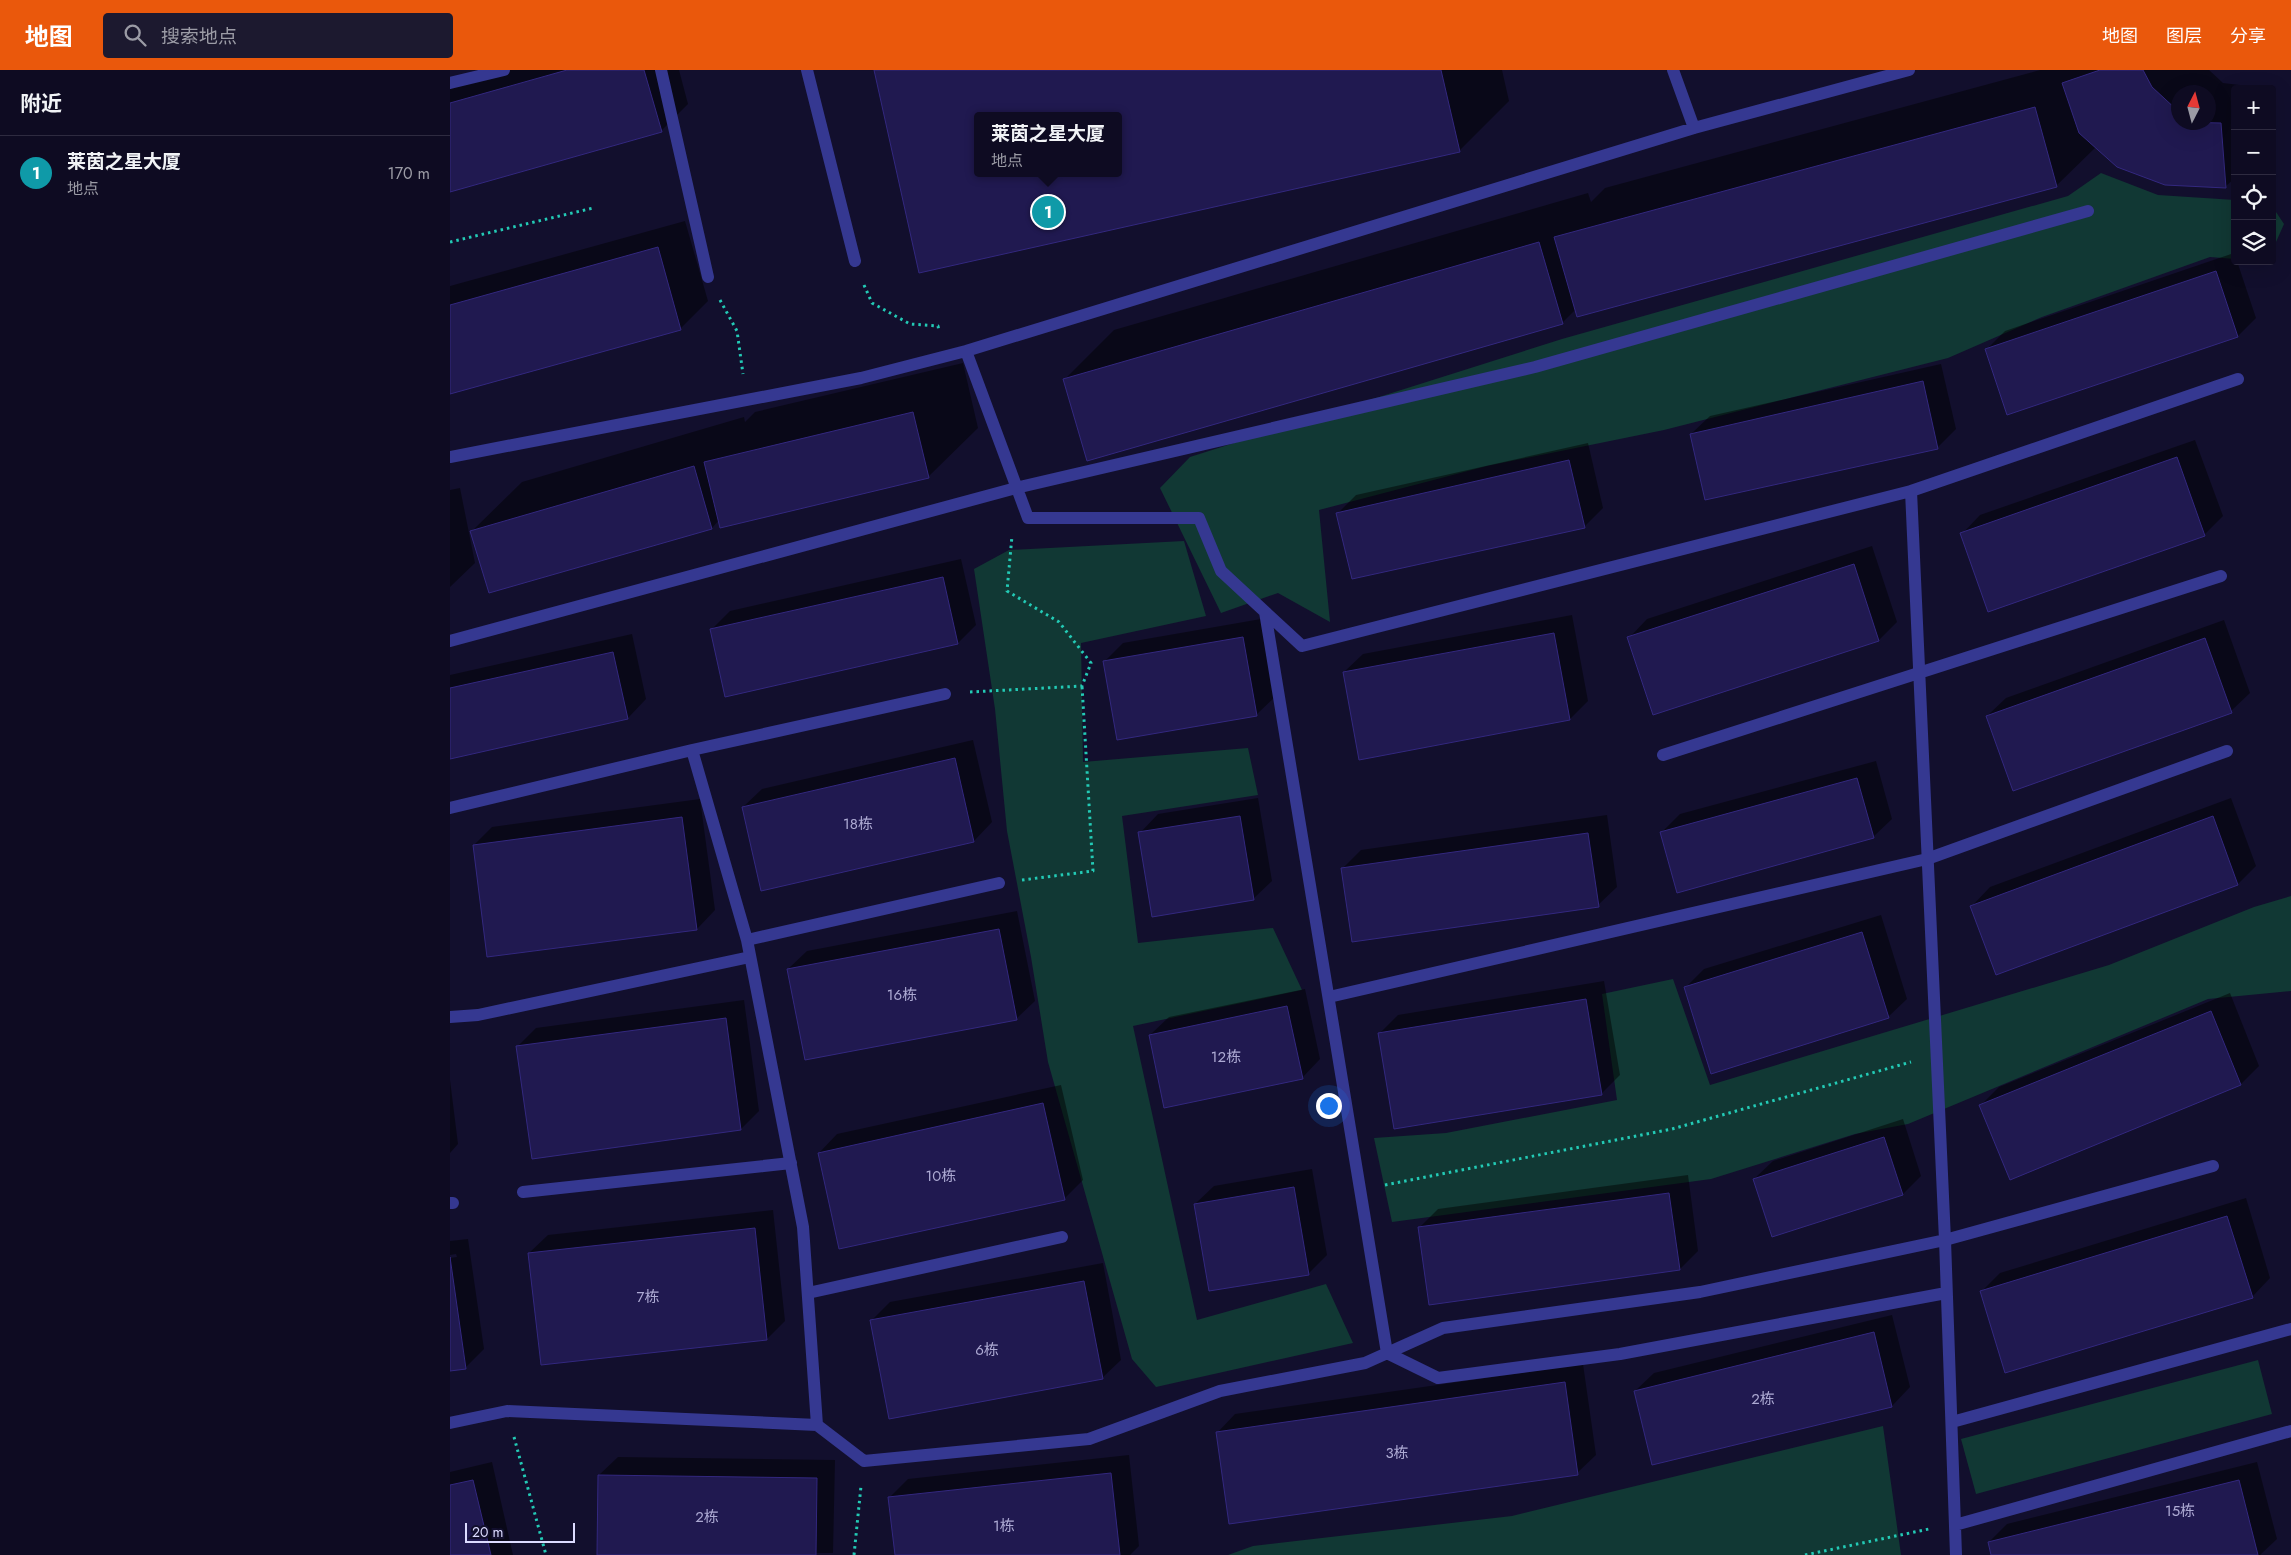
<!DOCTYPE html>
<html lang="zh">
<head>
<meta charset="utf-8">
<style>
	body { margin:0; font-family:Jost,"Noto Sans SC",sans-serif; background:#1c192f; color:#f1f3f6 }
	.controls { position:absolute; right:15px; top:15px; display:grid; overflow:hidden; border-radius:5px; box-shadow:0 5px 20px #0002 }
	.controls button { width:45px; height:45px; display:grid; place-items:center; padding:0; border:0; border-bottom:1px solid #2e2b40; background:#0e0b22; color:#f1f3f6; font:25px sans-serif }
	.compass { position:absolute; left:1721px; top:15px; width:45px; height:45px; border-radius:50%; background:#0e0b22; box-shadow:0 5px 20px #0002; rotate:6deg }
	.scale { position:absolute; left:15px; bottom:12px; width:110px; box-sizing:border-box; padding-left:5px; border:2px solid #dcdbff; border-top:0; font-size:14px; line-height:18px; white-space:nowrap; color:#dcdbff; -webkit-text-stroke:4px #120f2d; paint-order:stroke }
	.you { position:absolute; left:878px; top:1035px; width:18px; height:18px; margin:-12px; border:4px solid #fff; border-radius:50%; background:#1a73e8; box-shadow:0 0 0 8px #1a73e833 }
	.badge { display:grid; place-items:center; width:32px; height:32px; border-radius:50%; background:#ea580c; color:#fff; font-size:16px; font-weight:700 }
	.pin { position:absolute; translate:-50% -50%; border:2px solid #fff; box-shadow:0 1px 5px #0006 }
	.popup { position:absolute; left:524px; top:42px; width:148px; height:65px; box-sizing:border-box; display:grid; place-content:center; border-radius:5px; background:#0e0b22; filter:drop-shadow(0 1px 4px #0005); font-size:16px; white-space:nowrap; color:#9b9ba5 }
	.popup b { font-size:19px; color:#f1f3f6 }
	.popup::after { content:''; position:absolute; left:50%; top:100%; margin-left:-10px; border:10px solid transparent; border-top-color:#0e0b22 }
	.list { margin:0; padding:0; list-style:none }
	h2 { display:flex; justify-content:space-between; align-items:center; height:65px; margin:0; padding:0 20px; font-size:21px }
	h2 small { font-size:16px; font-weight:400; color:#9b9ba5 }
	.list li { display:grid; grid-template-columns:32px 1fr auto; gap:15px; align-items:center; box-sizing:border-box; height:75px; padding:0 20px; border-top:1px solid #2e2b40 }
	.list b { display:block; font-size:19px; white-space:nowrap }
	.list p { margin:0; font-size:16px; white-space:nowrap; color:#9b9ba5 }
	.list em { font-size:16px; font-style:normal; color:#9b9ba5 }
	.icon { flex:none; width:28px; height:28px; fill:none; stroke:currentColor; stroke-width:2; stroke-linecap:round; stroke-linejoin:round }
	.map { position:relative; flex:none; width:1841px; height:1485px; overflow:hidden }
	header { display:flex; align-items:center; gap:30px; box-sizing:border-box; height:70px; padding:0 25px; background:#ea580c; color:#fff }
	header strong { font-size:24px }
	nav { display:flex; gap:28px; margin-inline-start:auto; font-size:18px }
	.search { width:350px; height:45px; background:#1c192f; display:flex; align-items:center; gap:12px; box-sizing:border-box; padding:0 18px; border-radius:5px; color:#9b9ba5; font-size:19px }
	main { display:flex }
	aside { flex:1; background:#0e0b22 }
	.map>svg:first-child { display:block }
	.green { fill:#113834 }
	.shadow { fill:#0007; fill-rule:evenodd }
	.building { fill:#201950; stroke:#33287f; fill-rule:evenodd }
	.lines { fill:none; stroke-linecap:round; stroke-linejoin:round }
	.path { stroke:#23cab5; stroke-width:3; stroke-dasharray:2.5 4; stroke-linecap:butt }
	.minor { stroke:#353891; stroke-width:12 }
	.labels { text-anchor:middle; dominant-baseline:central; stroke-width:4.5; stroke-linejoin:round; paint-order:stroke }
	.number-label { font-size:15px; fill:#adaad3 }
</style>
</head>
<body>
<header>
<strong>地图</strong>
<div class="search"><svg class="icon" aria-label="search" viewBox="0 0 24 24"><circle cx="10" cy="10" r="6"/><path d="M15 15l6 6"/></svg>搜索地点</div>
<nav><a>地图</a><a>图层</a><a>分享</a></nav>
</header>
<main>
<aside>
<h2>附近<small></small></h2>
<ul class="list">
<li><span class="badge" style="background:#0f9aa8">1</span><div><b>莱茵之星大厦</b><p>地点</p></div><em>170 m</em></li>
</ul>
</aside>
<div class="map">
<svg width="1841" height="1485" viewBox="0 0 1841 1485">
	<rect width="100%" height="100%" fill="#120f2d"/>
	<path class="green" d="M1651,103L1708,125L1785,130V189L1760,187L1592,247L1498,288L1214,360L1037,396L869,440L880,552L828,523L771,543L710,418L740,387L1112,269L1618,126Z
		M1822,136L1834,154L1822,181Z
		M734,471L756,546L631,573L633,692L798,678L808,725L672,746L688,873L823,858L852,920L683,956L747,1250L876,1214L903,1273L706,1317L682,1289L598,992L581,887L557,761L545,639L524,499L559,480Z
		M1841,826V921L1758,929L1458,1054L1405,1064L1261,1109L942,1152L924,1068L996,1063L1167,1030L1152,924L1223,909L1260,1015L1659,895L1804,837Z
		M1808,1290L1822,1344L1526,1424L1511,1369Z
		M1433,1356L1451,1485H778L803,1476L1062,1446Z"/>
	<path class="shadow" d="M51,0H229L238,34L211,61L0,121V14Z
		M425,0H1052L1059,31L1009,81L470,201ZM528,46H668V103H528Z
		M1590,0H1759L1773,13L1806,17L1785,19V108L1776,116L1646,77L1606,116L1126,239L1112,253L615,309L664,260L1138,123L1141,132L1155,118ZM1728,22H1758V52H1728Z
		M235,151L258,231L231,258L0,323V216Z
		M1784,183L1785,191H1787L1806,248L1788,266L1558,343L1536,280L1555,261Z
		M513,293L528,358L478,407L269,450L262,458L22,461L72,412L294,347L295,352L305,342Z
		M1491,294L1506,359L1487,378L1241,364L1260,346Z
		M1745,370L1773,446L1754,465L1512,464L1530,445Z
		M1138,373L1153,438L1134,457L888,443L906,425Z
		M10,418L25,493L0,517V420Z
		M1422,476L1447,552L1429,570L1203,643L1179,568L1197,549Z
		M511,489L526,555L508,573L261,560L280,541Z
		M1122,545L1138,631L1120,649L894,602L913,584Z
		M811,549L825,627L806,645L655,591L673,573Z
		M1774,550L1800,623L1781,641L1537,646L1556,628Z
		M182,564L196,629L178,648L0,688V605Z
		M523,670L542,752L524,771L293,737L312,719Z
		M1426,691L1442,749L1423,767L1211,763L1230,744Z
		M808,728L822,811L803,829L690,763L708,744Z
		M1781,728L1806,796L1788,814L1547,903L1522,836L1540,817Z
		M250,729L265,840L247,859L24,775L42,757Z
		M1157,745L1167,817L1148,835L892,799L911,780Z
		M567,841L585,931L566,949L338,899L357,881Z
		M1431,845L1457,929L1438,947L1235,918L1254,899Z
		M1154,911L1170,1005L1151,1024L930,963L948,945Z
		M855,919L870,989L852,1008L700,965L719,947Z
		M1780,923L1809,996L1791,1014L1561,1108L1531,1035L1549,1017Z
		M294,930L309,1041L291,1059L68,976L86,958Z
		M0,1010L8,1074L0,1083Z
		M611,1015L633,1110L614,1129L369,1083L387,1064Z
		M1453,1049L1471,1106L1453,1124L1322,1166L1304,1109L1323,1091Z
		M862,1099L877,1185L858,1204L745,1134L764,1116Z
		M1238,1105L1248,1181L1230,1199L969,1158L988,1139Z
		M1796,1128L1820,1208L1802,1227L1531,1222L1550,1203Z
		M323,1140L335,1251L317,1269L79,1183L98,1165Z
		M18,1169L34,1279L15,1298L0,1300V1188L7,1187L6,1184L0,1185V1171Z
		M653,1193L671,1290L652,1308L421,1251L440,1232Z
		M1442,1245L1460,1317L1442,1336L1185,1321L1204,1303Z
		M1133,1294L1146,1385L1127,1403L767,1363L785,1344Z
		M679,1385L689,1476L680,1485H446L440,1427L458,1409Z
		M168,1387L385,1390L383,1483L148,1485L149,1405Z
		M42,1392L63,1485H0V1402Z
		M1807,1392L1827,1469L1810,1485H1542L1539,1472L1557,1454Z"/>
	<path class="building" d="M117,0H194L212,62L0,122V33Z
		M424,0H991L1010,82L469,203ZM528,46H668V103H528Z
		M1650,0H1693L1702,17L1728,41V52L1771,53L1776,118L1715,115L1667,97L1629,63L1612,13Z
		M1585,37L1607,117L1127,247L1104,167Z
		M1089,172L1113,254L637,391L613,309Z
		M208,177L231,260L0,324V235Z
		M1766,201L1788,267L1557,345L1535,279Z
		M1473,311L1488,379L1255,430L1240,364Z
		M463,342L479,408L270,458L254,392Z
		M1727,387L1755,466L1538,542L1510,463Z
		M1119,390L1135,458L902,509L886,443Z
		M244,396L262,459L39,523L20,461Z
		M1404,494L1429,571L1203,645L1177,567Z
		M493,507L508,574L275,627L260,559Z
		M1104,563L1120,650L909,690L893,602Z
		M793,567L807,646L667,670L653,591Z
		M1755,568L1782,643L1563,721L1536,646Z
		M163,582L178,649L0,689V618Z
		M505,688L524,772L311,821L292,737Z
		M1407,708L1424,768L1227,823L1210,762Z
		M790,746L804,830L702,847L688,762Z
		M1763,746L1788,815L1546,905L1520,836Z
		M232,747L247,860L37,887L23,775Z
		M1138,763L1149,837L902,872L891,798Z
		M549,859L567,950L355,990L337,899Z
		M1412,862L1439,948L1261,1004L1234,917Z
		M1136,929L1152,1025L944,1059L928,963Z
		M837,936L853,1009L714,1038L699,965Z
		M1761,941L1791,1015L1560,1110L1529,1035Z
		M276,948L291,1060L82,1089L66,976Z
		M593,1033L615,1130L389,1179L368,1083Z
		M1434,1067L1453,1125L1322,1167L1303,1109Z
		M844,1117L859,1205L759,1221L744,1134Z
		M1219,1123L1230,1200L979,1235L968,1157Z
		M1777,1146L1803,1228L1555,1303L1530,1221Z
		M305,1158L317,1270L91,1295L78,1183Z
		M0,1187L16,1299L0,1301Z
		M634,1211L653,1309L439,1349L420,1250Z
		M1424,1262L1442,1337L1202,1395L1184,1321Z
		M1115,1312L1128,1405L779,1454L766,1362Z
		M661,1403L670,1485H445L438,1427Z
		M148,1405L367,1408L366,1485H147Z
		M23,1410L41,1485H0V1415Z
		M1789,1410L1808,1485H1541L1538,1472Z"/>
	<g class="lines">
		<path class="path" d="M0,172L143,138
			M414,215L422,233L460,254L488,256L489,261
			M270,230L287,261L293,304
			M520,622L632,616L641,593L609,552L557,521L562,466
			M572,810L643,801L632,616
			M935,1115L1222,1059L1461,992
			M64,1367L96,1485
			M404,1485L411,1416
			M1355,1485L1479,1459"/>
		<path class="minor" d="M211,0L258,207
			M357,0L405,191
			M1223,0L1244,58
			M0,13L54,0
			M516,281L578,448H749L771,501L852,576L1461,421L1495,1170L1506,1485
			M0,387L411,308L516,281L1244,58L1459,0
			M1461,421L1788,309
			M815,542L937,1283L988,1308L1170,1284L1496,1223
			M0,571L566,418L1085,297L1638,141
			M242,680L495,624
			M1213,685L1771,506
			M0,738L242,680L297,870L353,1157L367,1355
			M297,870L549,813
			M879,927L1477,789L1777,681
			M0,947L28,945L300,887
			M73,1122L341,1093
			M0,1133H3
			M358,1223L612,1167
			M1502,1352L1841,1259
			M0,1353L57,1341L367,1355L414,1391L639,1369L770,1321L915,1293L993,1258L1250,1222L1495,1170L1763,1096
			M1505,1455L1841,1361"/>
	</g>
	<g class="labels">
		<g class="number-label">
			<text x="408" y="754">18栋</text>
			<text x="452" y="925">16栋</text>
			<text x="776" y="987">12栋</text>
			<text x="491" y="1106">10栋</text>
			<text x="198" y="1227">7栋</text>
			<text x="537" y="1280">6栋</text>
			<text x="1313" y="1329">2栋</text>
			<text x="947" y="1383">3栋</text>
			<text x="1730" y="1441">15栋</text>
			<text x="257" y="1447">2栋</text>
			<text x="554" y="1456">1栋</text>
		</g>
	</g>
</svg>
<div class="controls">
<button>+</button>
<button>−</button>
<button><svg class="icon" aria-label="locate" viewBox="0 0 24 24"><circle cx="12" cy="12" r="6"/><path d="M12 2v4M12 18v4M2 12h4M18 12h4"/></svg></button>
<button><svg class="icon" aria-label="layers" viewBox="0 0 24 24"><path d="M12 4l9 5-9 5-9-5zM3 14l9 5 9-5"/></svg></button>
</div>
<svg class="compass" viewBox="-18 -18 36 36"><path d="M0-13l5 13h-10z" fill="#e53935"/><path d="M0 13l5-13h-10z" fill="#9b9ba5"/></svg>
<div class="scale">20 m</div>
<div class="you"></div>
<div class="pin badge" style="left:598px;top:142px;background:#0f9aa8">1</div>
<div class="popup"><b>莱茵之星大厦</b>地点</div>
</div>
</main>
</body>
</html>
